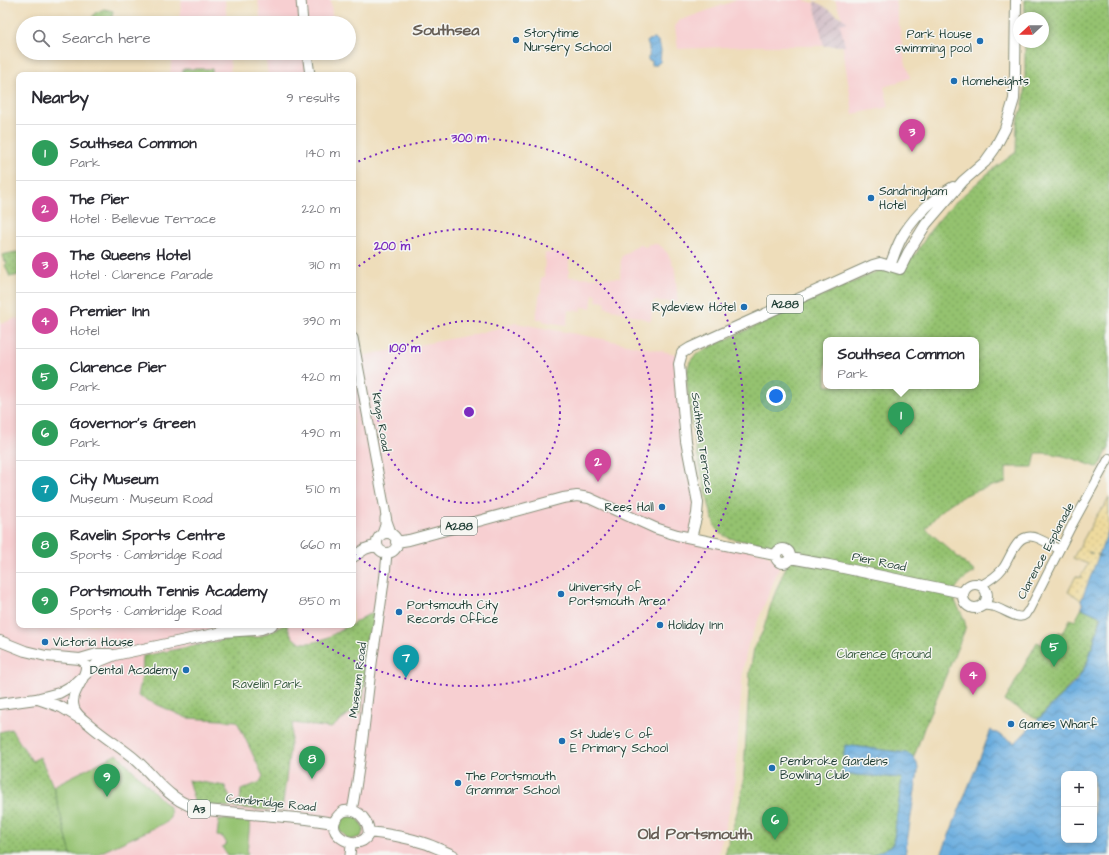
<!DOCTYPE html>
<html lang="en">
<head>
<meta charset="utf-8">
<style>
	body { margin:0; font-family:"Architects Daughter",sans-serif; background:#f2f2f3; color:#2b2b33 }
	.controls { position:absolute; right:12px; bottom:12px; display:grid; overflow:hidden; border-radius:8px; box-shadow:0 2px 6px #0003 }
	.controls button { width:36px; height:36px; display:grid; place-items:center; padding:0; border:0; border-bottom:1px solid #e1e1e2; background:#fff; color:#2b2b33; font:20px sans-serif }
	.compass { position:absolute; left:1013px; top:12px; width:36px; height:36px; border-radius:50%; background:#fff; box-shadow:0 2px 6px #0003; rotate:248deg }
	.you { position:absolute; left:776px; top:396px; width:14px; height:14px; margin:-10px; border:3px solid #fff; border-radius:50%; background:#1a73e8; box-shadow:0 0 0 6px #1a73e833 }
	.badge { display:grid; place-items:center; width:26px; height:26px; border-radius:50%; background:#7c3aed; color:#fff; font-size:13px; font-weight:700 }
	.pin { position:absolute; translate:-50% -33px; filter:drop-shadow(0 1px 2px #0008) }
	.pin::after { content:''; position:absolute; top:21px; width:14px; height:12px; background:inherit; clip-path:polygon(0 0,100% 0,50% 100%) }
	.popup { position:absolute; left:823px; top:337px; width:156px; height:52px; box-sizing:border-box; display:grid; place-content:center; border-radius:8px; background:#fff; filter:drop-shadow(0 1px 3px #0005); font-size:13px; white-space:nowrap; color:#7c7c81 }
	.popup b { font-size:15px; color:#2b2b33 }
	.popup::after { content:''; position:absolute; left:50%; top:100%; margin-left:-8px; border:8px solid transparent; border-top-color:#fff }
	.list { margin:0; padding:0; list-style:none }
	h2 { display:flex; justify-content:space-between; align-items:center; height:52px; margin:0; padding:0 16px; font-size:17px }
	h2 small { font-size:13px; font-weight:400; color:#7c7c81 }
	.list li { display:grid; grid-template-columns:26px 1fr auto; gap:12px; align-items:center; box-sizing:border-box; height:56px; padding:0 16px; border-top:1px solid #e1e1e2 }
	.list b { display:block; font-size:15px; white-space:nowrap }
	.list p { margin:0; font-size:13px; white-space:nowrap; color:#7c7c81 }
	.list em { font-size:13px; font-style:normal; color:#7c7c81 }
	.icon { flex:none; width:22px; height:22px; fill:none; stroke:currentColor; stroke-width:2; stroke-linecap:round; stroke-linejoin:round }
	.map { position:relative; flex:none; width:1109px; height:855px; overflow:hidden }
	.search { position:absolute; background:#fff; box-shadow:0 2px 6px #0003; left:16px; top:16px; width:340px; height:44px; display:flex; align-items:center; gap:10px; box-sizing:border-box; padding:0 14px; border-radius:22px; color:#7c7c81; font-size:15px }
	.panel { position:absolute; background:#fff; box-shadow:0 2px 6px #0003; left:16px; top:72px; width:340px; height:556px; border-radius:8px }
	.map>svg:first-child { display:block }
	.built { fill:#f7cfd1 }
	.industrial { fill:url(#industrial-furrows) }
	.grass { fill:#94c270; stroke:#5a8052 }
	.sand { fill:url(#sand-dots); stroke:#868c69 }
	.park { fill:url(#park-dots); stroke:#5a8052; fill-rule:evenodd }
	.water { fill:url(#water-waves); stroke:#44758a; fill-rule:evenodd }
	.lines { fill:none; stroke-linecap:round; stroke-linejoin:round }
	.ferry { stroke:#32595f; stroke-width:1; stroke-dasharray:5 4; stroke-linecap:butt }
	.tertiary-casing { stroke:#868d77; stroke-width:10 }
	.secondary-casing { stroke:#868d77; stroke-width:11 }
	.primary-casing { stroke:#868d77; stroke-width:12 }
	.tertiary { stroke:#fff; stroke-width:8 }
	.secondary { stroke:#fff; stroke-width:9 }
	.primary { stroke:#fff; stroke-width:10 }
	.ring { fill:none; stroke:#7b2cbf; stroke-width:2; stroke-dasharray:2 4 }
	.poi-dot { fill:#1f6fb2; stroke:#f6f6f2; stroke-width:1.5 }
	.labels { text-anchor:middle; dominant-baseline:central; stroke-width:3; stroke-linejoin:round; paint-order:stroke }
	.shield { fill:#f6f6f2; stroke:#60746d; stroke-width:1 }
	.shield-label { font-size:11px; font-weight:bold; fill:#1f3d34 }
	.poi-label { font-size:12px; fill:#1f3d34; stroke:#f6f6f2; text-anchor:start }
	.street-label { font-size:12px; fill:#1f3d34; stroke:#f6f6f2 }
	.park-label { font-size:12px; fill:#3c5e43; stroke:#f6f6f2 }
	.district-label { font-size:16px; font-weight:bold; fill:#675f56; stroke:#f6f6f2 }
	.centre { fill:#7b2cbf; stroke:#f6f6f2; stroke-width:2 }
	.ring-label { font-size:12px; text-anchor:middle; font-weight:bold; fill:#7b2cbf; stroke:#f6f6f2; stroke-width:3; stroke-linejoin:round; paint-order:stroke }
</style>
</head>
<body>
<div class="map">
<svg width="1109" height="855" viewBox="0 0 1109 855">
	<defs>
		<pattern id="industrial-furrows" width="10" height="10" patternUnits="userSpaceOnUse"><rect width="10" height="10" fill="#d2bdc6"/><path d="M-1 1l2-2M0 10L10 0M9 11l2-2" fill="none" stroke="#aa9ba2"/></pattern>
		<pattern id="sand-dots" width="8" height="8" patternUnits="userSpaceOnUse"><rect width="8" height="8" fill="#eeda9e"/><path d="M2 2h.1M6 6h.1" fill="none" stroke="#ccbc89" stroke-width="1.8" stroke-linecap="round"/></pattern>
		<pattern id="park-dots" width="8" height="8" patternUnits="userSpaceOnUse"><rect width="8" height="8" fill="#94c270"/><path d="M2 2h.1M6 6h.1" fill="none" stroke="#789f5d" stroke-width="1.8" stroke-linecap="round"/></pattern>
		<pattern id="water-waves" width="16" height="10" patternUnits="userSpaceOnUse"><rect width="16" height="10" fill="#6aaddf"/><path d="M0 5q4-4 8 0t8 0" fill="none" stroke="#578eb6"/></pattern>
	</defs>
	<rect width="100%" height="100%" fill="#f6f6f2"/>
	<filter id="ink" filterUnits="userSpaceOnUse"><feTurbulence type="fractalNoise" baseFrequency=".025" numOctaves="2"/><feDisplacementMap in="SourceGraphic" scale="8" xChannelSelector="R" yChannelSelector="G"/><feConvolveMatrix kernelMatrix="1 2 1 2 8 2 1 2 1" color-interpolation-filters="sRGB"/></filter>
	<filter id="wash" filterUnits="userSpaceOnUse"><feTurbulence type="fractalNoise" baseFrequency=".012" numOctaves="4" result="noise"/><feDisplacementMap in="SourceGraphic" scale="16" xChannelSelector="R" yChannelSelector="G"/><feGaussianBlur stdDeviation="0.9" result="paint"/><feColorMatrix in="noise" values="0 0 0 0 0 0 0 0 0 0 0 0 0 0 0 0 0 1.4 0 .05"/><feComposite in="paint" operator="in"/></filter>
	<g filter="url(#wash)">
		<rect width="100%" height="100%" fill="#eeddba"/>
		<path class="built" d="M182,0H225L227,23H178Z
			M258,0H331L332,16L337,15L338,23H261Z
			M737,0H804L814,3L824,46H752L678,49L675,27L678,21Z
			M835,0H895L902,42L904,57L910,78L884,87L889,107L853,114L839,23L843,21Z
			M172,53H229L231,75H170Z
			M265,53H331L306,56L308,75H268Z
			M639,244H641L642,246L647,247L648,244H657L662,247L668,254L675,269L678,302L653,301L651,321L605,307L606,302L596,301L597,295L593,294L591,308L581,307V311L568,310L567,325L552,323L543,321V319H536L540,292H541V277H544L545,253H569V277L620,278L621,257Z
			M19,317V625H353V338L357,357L475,334L516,323L598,338L681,355L696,495L691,537L764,552L781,564L748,645L743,669L734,792L718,855H0V324Z"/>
		<path class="industrial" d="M815,1L822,5L848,22L840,24L845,46H824L814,3Z"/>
		<path class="grass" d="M183,69H212V75H183Z
			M117,754L169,807C171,813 172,816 167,822L95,855H71L53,786Z
			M356,814L364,829L361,837L349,840L339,830L338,821L341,816Z
			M219,819L250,822L247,853L248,855H227L222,847L227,844L223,837L217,836Z"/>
		<path class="sand" d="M1109,498V565L1082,608C1084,599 1075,596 1068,592L1076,576L1080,578L1088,564L1073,558L1097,515L1101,509H1103Z"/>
		<path class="park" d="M1025,0H1109V448L1098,468C1078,460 1058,452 1036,453L1033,467H1006V482C982,489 959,494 940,512C935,517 930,523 926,529L975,572C970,575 964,578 960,583C945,598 963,609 965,623C966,626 965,629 964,632L924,728L914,757L906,753L845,745L842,774L902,778L893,845L873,855H725L740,802L743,786L750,672L754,648L763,631L772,601L792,551L729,538C723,535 719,533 715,527C704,487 694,448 690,407C688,392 684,376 690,362C693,356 699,353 704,350L790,310L915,255L930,231L948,209L987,174L1016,152L1017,123L1022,109L1025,93V42H1043V18H1025ZM826,340H976V386H826Z
			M104,9L113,11L112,18L96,23L92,18L95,13Z
			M16,252L19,253V275L10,277L5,265L7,263V262L4,261L2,255Z
			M1082,608L1101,617L1087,663L1076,679L1038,719L1005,701L1037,642L1051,649L1059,632L1063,633L1070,619L1075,621Z
			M375,611L361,713H350L331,728L293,723L282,811L239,808L195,804L188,780L225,786L232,803L240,802L241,790L260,782L263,776L237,721L187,718L138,696L142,676L143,656L238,637H259L284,625H287C289,629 291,636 294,639C311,651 334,633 350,625H353V623Z
			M11,729L32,761L40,757L53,786L71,855H0V732Z"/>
		<path class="water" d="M654,39L659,42L661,51L660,62L656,65H652V61L648,60V57L650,56L649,54V47L647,42L648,40Z
			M1109,529V855H941L991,730L1015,743L1077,680L1087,664L1102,617L1082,608L1083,604L1081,601ZM1064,774H1094V840H1064Z
			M845,745L906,753C915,756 918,762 918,771L905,855H873L893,845L902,778L842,774Z"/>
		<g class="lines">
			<path class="ferry" d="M1088,552L1109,558"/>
		</g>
	</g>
	<g filter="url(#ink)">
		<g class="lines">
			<defs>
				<path id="tertiary" d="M981,585C989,581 997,576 1003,568C1011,557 1016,533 1034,537C1042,539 1052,546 1059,549
					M982,605C987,606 991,606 995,607C1003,609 1018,621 1025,615C1026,614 1027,611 1029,610L1071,527L1109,458"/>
				<path id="secondary" d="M301,0L303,23
					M307,53L310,75
					M353,338L385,510L387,521L392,535
					M382,534L385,525V518
					M352,811C361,765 365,718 371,671C376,632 384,593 387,553
					M350,855L351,846"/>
				<path id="primary" d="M890,266C894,255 898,242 905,232C917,214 935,197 953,187
					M377 543a10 10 0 1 1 20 0a10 10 0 1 1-20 0Z
					M691,538L697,514L698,503L686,441L679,364L682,353L690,348L873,265L880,263L900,269L908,253L926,224L963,181L985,162L995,148L1005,129L1014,99L1015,73L1016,0
					M396,542L409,540L563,498L577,496L589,498L655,528L677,535L775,555
					M776 556a7 7 0 1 1 14 0a7 7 0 1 1-14 0Z
					M353,557L365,549L377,545
					M790,558L829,565L963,593
					M963 596a12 12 0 1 1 24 0a12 12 0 1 1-24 0Z
					M0,641L25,651L46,656L80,659L97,654H110
					M80,659L85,662C91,676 68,691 74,708C76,715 84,720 90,725C105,738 122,748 136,760C149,771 159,786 173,796C183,804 193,808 206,810L307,819L334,823
					M38,699L61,707L79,718
					M0,704L36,699L59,693L75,684L100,661L115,655L223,632L255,630L261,629L272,625
					M344,811C347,811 350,810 353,811C362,813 371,826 368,835C357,855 315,830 344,811Z
					M369,832C388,834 406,837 424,843C434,846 443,851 453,855"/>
			</defs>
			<use href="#tertiary" class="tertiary-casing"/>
			<use href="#secondary" class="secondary-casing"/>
			<use href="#primary" class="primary-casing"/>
			<use href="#tertiary" class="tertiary"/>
			<use href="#secondary" class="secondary"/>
			<use href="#primary" class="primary"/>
		</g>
	</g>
	<g class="ring">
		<circle cx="469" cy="412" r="91"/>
		<path d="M354 270A183 183 0 1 1 354 554"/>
		<path d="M353 164A274 274 0 1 1 298 626"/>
	</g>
	<g class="poi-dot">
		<circle cx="516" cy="40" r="4"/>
		<circle cx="980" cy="41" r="4"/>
		<circle cx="954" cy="81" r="4"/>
		<circle cx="871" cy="198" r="4"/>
		<circle cx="744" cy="307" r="4"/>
		<circle cx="662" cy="507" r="4"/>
		<circle cx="561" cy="594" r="4"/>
		<circle cx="399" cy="612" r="4"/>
		<circle cx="660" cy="625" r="4"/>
		<circle cx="45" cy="642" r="4"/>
		<circle cx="186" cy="670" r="4"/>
		<circle cx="1011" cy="724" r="4"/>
		<circle cx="562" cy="741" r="4"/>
		<circle cx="772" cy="768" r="4"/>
		<circle cx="458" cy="783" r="4"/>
	</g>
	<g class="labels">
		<g class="shield">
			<rect x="767" y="295" width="36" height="18" rx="3"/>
			<rect x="441" y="517" width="36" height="18" rx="3"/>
			<rect x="188" y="800" width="22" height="18" rx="3"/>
		</g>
		<g class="shield-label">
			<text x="785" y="304">A288</text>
			<text x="459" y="526">A288</text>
			<text x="199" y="809">A3</text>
		</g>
		<g class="poi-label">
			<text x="524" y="33">Storytime<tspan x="524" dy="14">Nursery School</tspan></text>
			<text x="972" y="34" text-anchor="end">Park House<tspan x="972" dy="14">swimming pool</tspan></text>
			<text x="962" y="81">Homeheights</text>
			<text x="879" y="191">Sandringham<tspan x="879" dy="14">Hotel</tspan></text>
			<text x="736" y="307" text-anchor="end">Rydeview Hotel</text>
			<text x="654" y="507" text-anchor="end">Rees Hall</text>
			<text x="569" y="587">University of<tspan x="569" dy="14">Portsmouth Area</tspan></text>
			<text x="407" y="605">Portsmouth City<tspan x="407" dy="14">Records Office</tspan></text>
			<text x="668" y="625">Holiday Inn</text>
			<text x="53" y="642">Victoria House</text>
			<text x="178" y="670" text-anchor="end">Dental Academy</text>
			<text x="1019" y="724">Games Wharf</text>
			<text x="570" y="734">St Jude's C of<tspan x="570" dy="14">E Primary School</tspan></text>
			<text x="780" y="761">Pembroke Gardens<tspan x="780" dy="14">Bowling Club</tspan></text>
			<text x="466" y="776">The Portsmouth<tspan x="466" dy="14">Grammar School</tspan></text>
		</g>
		<g class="street-label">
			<text transform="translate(381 422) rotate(80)">Kings Road</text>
			<text transform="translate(702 443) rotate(82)">Southsea Terrace</text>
			<text transform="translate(1046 551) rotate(-62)">Clarence Esplanade</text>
			<text transform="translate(879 562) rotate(12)">Pier Road</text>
			<text transform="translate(358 680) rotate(-83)">Museum Road</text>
			<text transform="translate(271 803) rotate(6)">Cambridge Road</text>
		</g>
		<g class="park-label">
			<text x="884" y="654">Clarence Ground</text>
			<text x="267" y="684">Ravelin Park</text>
		</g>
		<g class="district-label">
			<text x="446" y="30">Southsea</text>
			<text x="695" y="834">Old Portsmouth</text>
		</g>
	</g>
	<circle cx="469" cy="412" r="6" class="centre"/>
	<g class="ring-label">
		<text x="469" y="142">300 m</text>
		<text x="392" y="250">200 m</text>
		<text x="405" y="352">100 m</text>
	</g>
</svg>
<div class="controls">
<button>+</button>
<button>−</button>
</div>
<svg class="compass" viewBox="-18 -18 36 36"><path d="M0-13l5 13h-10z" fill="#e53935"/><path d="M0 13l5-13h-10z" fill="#7c7c81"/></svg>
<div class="you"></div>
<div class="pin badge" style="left:901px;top:435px;background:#2e9e5b">1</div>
<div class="popup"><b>Southsea Common</b>Park</div>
<div class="pin badge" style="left:598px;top:482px;background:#d1479c">2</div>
<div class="pin badge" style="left:912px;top:152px;background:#d1479c">3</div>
<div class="pin badge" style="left:973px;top:695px;background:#d1479c">4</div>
<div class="pin badge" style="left:1054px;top:667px;background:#2e9e5b">5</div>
<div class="pin badge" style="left:775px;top:840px;background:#2e9e5b">6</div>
<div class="pin badge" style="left:406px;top:678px;background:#0f9aa8">7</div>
<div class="pin badge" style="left:312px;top:779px;background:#2e9e5b">8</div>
<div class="pin badge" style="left:107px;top:797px;background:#2e9e5b">9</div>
<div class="search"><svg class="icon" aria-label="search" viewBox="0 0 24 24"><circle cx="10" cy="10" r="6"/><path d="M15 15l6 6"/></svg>Search here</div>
<section class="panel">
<h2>Nearby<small>9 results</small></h2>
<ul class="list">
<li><span class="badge" style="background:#2e9e5b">1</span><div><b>Southsea Common</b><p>Park</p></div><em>140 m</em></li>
<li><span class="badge" style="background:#d1479c">2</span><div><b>The Pier</b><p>Hotel · Bellevue Terrace</p></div><em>220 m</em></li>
<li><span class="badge" style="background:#d1479c">3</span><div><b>The Queens Hotel</b><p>Hotel · Clarence Parade</p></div><em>310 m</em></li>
<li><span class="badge" style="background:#d1479c">4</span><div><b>Premier Inn</b><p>Hotel</p></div><em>390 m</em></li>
<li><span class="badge" style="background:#2e9e5b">5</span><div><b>Clarence Pier</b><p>Park</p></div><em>420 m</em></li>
<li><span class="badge" style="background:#2e9e5b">6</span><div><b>Governor's Green</b><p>Park</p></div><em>490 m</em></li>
<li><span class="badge" style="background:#0f9aa8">7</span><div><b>City Museum</b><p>Museum · Museum Road</p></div><em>510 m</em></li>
<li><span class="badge" style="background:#2e9e5b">8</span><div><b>Ravelin Sports Centre</b><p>Sports · Cambridge Road</p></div><em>660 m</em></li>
<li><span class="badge" style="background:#2e9e5b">9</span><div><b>Portsmouth Tennis Academy</b><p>Sports · Cambridge Road</p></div><em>850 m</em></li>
</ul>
</section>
</div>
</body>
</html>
